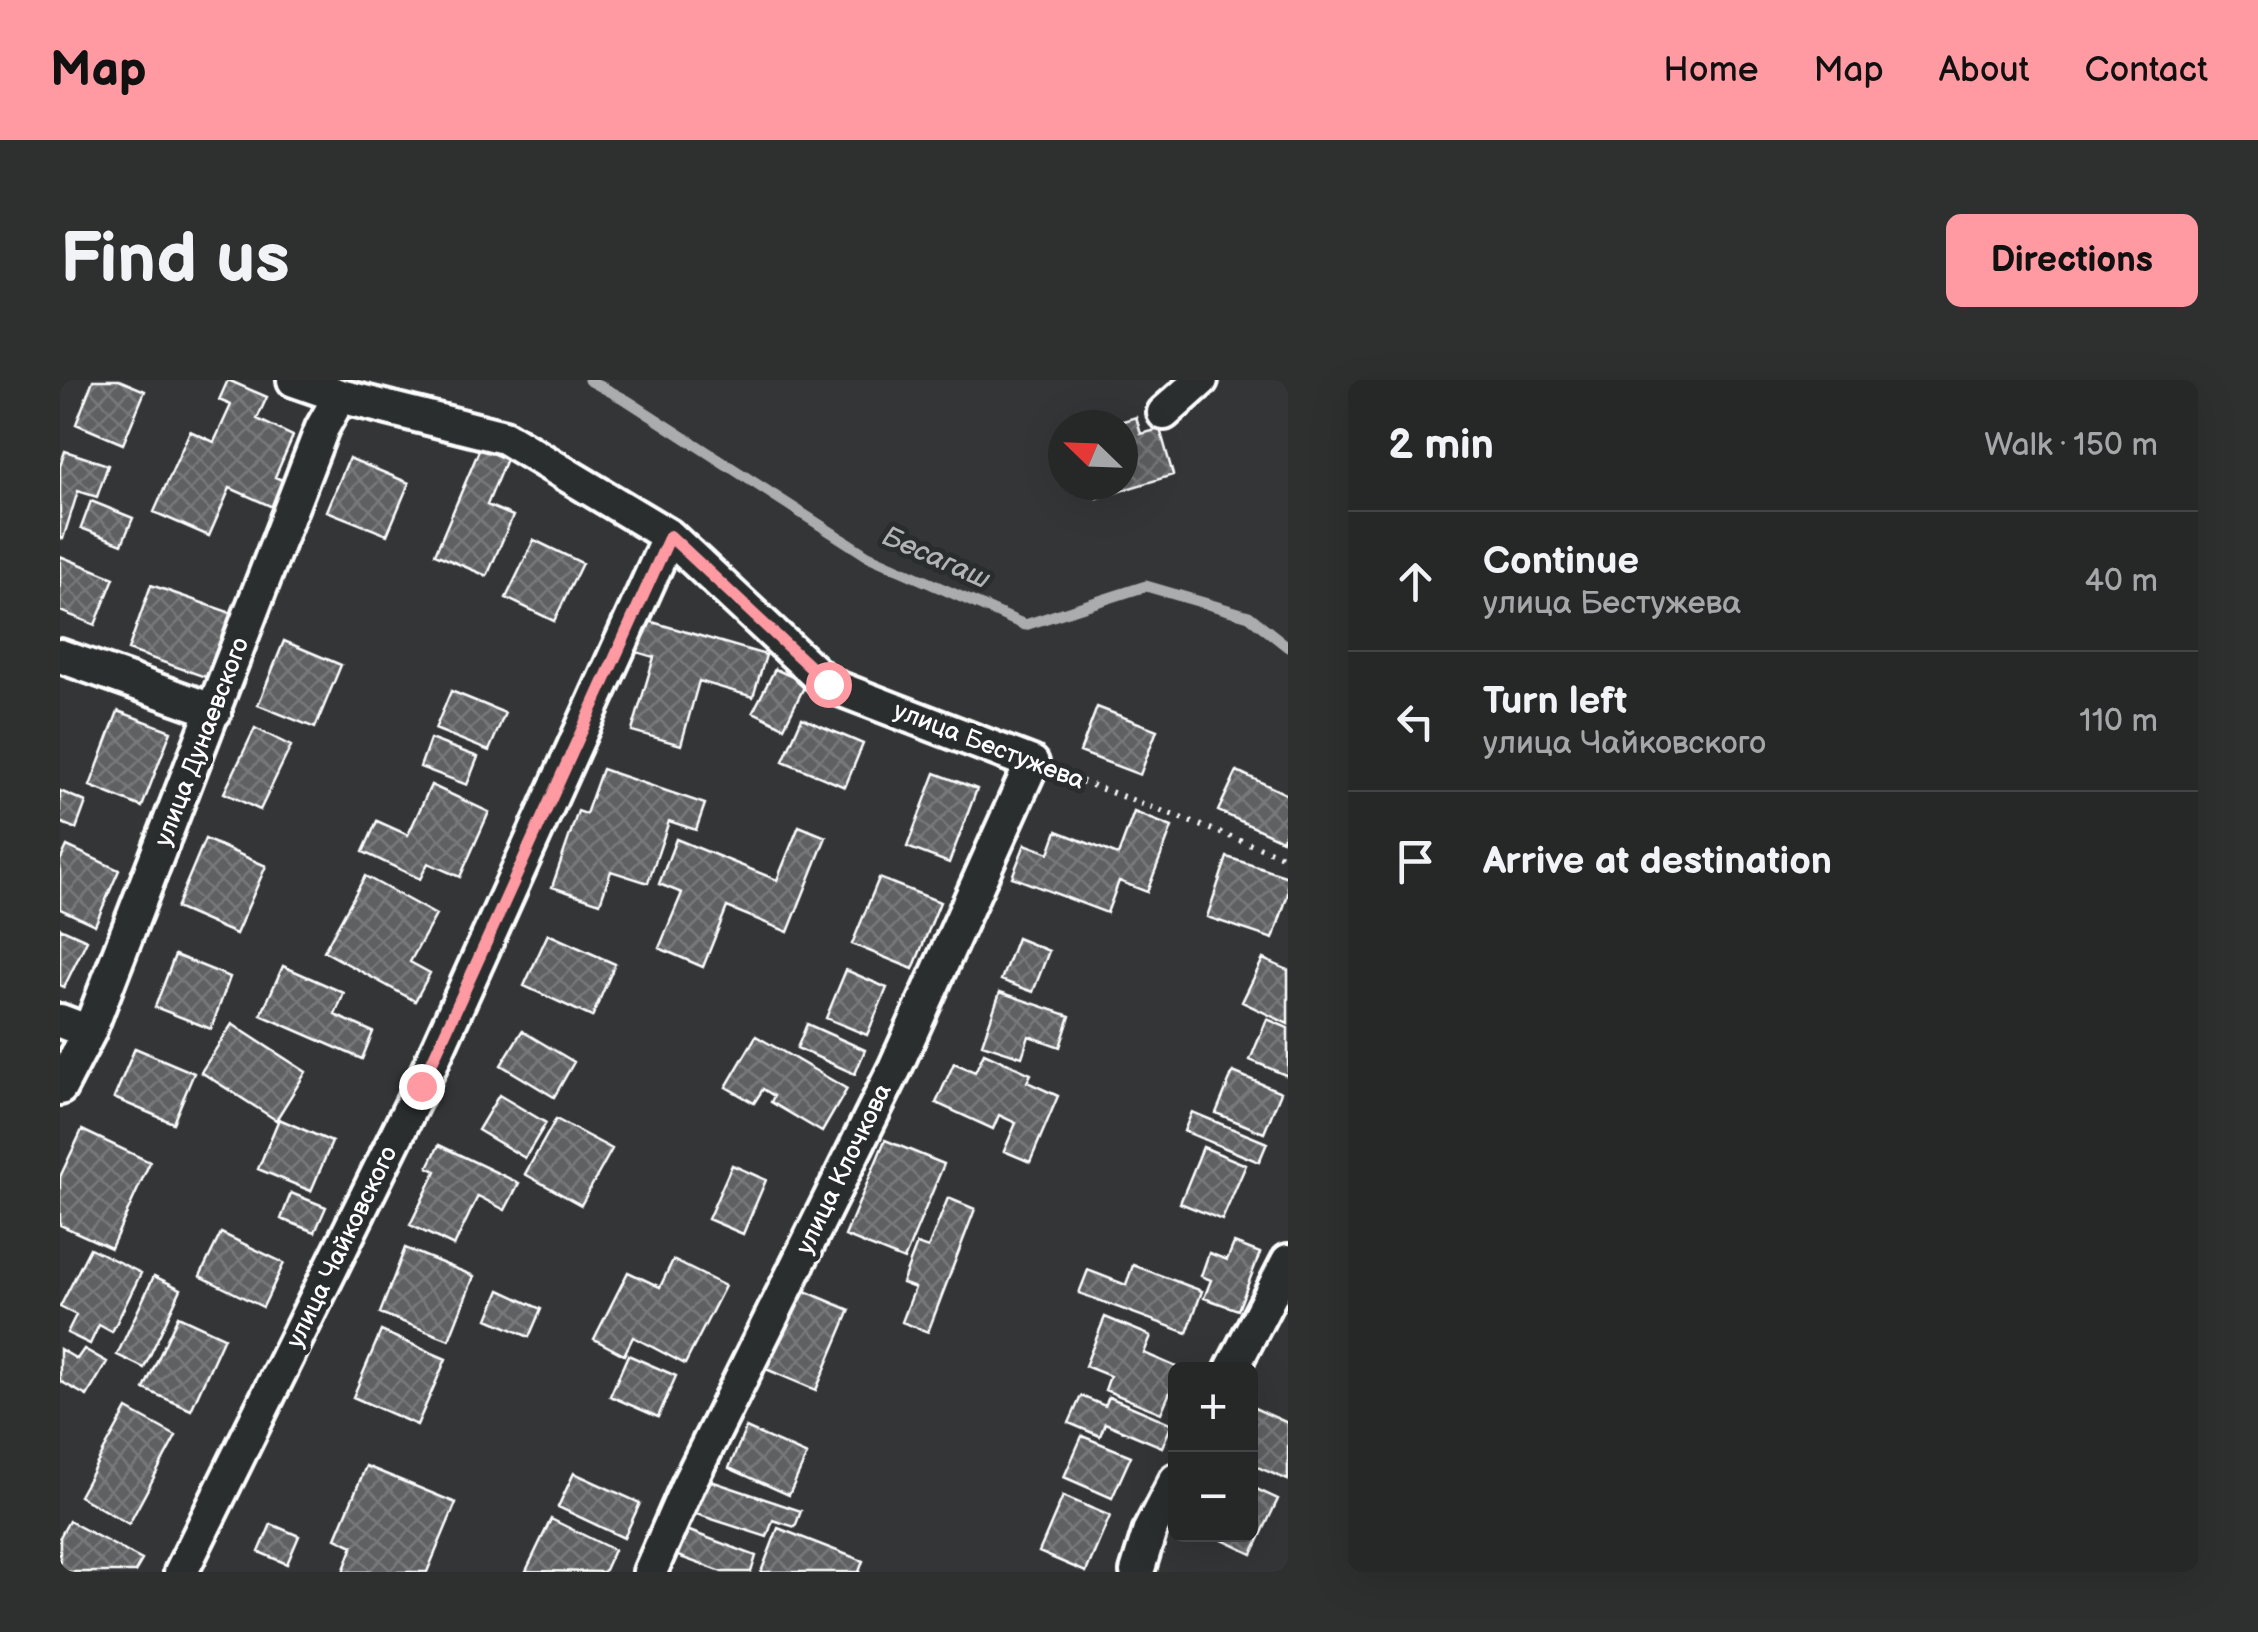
<!DOCTYPE html>
<html lang="en">
<head>
<meta charset="utf-8">
<style>
	body { margin:0; font-family:"Balsamiq Sans",sans-serif; background:#2e3030; color:#f1f3f6 }
	.controls { position:absolute; right:30px; bottom:30px; display:grid; overflow:hidden; border-radius:15px; box-shadow:0 10px 40px #0002 }
	.controls button { width:90px; height:90px; display:grid; place-items:center; padding:0; border:0; border-bottom:2px solid #424445; background:#262828; color:#f1f3f6; font:50px sans-serif }
	.compass { position:absolute; left:988px; top:30px; width:90px; height:90px; border-radius:50%; background:#262828; box-shadow:0 10px 40px #0002; rotate:293deg }
	.stop { position:absolute; width:30px; height:30px; margin:-22px; border:8px solid #ff9aa2; border-radius:50%; background:#fff }
	.stop.end { background:#ff9aa2; border-color:#fff; box-shadow:0 2px 10px #0008 }
	.list { margin:0; padding:0; list-style:none }
	h2 { display:flex; justify-content:space-between; align-items:center; height:130px; margin:0; padding:0 40px; font-size:42px }
	h2 small { font-size:32px; font-weight:400; color:#a4a6a8 }
	.list li { display:grid; grid-template-columns:65px 1fr auto; gap:30px; align-items:center; box-sizing:border-box; height:140px; padding:0 40px; border-top:2px solid #424445 }
	.list b { display:block; font-size:38px; white-space:nowrap }
	.list p { margin:0; font-size:32px; white-space:nowrap; color:#a4a6a8 }
	.list em { font-size:32px; font-style:normal; color:#a4a6a8 }
	.icon { flex:none; width:55px; height:55px; fill:none; stroke:currentColor; stroke-width:2; stroke-linecap:round; stroke-linejoin:round }
	.map { position:relative; flex:none; width:1228px; height:1192px; overflow:hidden; border-radius:15px }
	header { display:flex; align-items:center; gap:60px; box-sizing:border-box; height:140px; padding:0 50px; background:#ff9aa2; color:#111 }
	header strong { font-size:48px }
	nav { display:flex; gap:55px; margin-inline-start:auto; font-size:35px }
	.intro { display:flex; align-items:center; justify-content:space-between; box-sizing:border-box; height:240px; padding:0 60px }
	h1 { margin:0; font-size:70px }
	.button { padding:25px 45px; border-radius:15px; background:#ff9aa2; color:#111; font-size:35px; font-weight:700 }
	main { display:flex; gap:60px; padding:0 60px }
	aside { flex:1; background:#262828; border-radius:15px; box-shadow:0 10px 40px #0002 }
	.map>svg:first-child { display:block }
	.lines { fill:none; stroke-linecap:round; stroke-linejoin:round }
	.stream { stroke:#abacad; stroke-width:11 }
	.building { fill:url(#building-cross-hatch); stroke:#fff; stroke-width:2.5 }
	.minor-casing { stroke:#fff; stroke-width:40 }
	.path { stroke:#fff; stroke-width:6; stroke-dasharray:2.5 8; stroke-linecap:butt }
	.minor { stroke:#2a2d2e; stroke-width:32 }
	.route { stroke:#ff9aa2; stroke-width:12 }
	.labels { text-anchor:middle; dominant-baseline:central; stroke-width:10; stroke-linejoin:round; paint-order:stroke }
	.street-label { font-size:25px; fill:#fff; stroke:#2a2d2e }
	.water-label { font-size:28px; font-style:italic; fill:#b2b3b4; stroke:#2a2d2e }
</style>
</head>
<body>
<header>
<strong>Map</strong>
<nav><a>Home</a><a>Map</a><a>About</a><a>Contact</a></nav>
</header>
<div class="intro"><h1>Find us</h1><a class="button">Directions</a></div>
<main>
<div class="map">
<svg width="1228" height="1192" viewBox="0 0 1228 1192">
	<defs>
		<pattern id="building-cross-hatch" width="8" height="8" patternUnits="userSpaceOnUse" patternTransform="scale(2.5)"><rect width="8" height="8" fill="#5f6162"/><path d="M0 0l8 8M0 8l8-8" fill="none" stroke="#77797a"/></pattern>
	</defs>
	<rect width="100%" height="100%" fill="#333536"/>
	<filter id="ink" filterUnits="userSpaceOnUse"><feTurbulence type="fractalNoise" baseFrequency=".01" numOctaves="2"/><feDisplacementMap in="SourceGraphic" scale="20" xChannelSelector="R" yChannelSelector="G"/><feConvolveMatrix kernelMatrix="1 2 1 2 8 2 1 2 1" color-interpolation-filters="sRGB"/></filter>
	<g filter="url(#ink)">
		<g class="lines">
			<path class="stream" d="M529,0L568,21L808,176L965,245L1086,206L1189,236L1228,267"/>
		</g>
		<path class="building" d="M33,0H59L85,11L63,64L16,44Z
			M168,0L207,17L197,39L233,56L215,97L227,102L215,128L170,108L149,156L94,132L130,51L154,62L171,25L159,20Z
			M1076,37L1081,54L1100,49L1113,95L1037,118L1034,105H1063V45H1050Z
			M420,68L446,79L427,125L453,136L427,196L375,174Z
			M5,71L48,85L37,117L18,111L3,159L0,158V86Z
			M289,78L349,103L327,155L267,131Z
			M31,121L73,138L62,164L21,148Z
			M474,160L522,183L494,241L446,218Z
			M0,176L54,198L35,245L0,231Z
			M91,205L174,234L151,299L68,270Z
			M582,239L706,275L693,317L639,301L621,365L572,351L594,277L573,271Z
			M224,261L281,285L255,348L198,325Z
			M715,289L746,303L724,347L693,332Z
			M391,311L445,333L429,371L375,349Z
			M1037,327L1097,350L1080,395L1020,372Z
			M58,331L111,351L82,427L30,406Z
			M742,338L803,364L785,407L723,381Z
			M195,348L231,366L200,430L164,413Z
			M370,359L418,377L407,405L360,387Z
			M542,389L645,424L636,450L609,441L588,503L551,491L540,523L492,507L518,431L526,434Z
			M1177,391L1228,415V446L1222,460L1158,431Z
			M875,393L917,409L889,483L847,467Z
			M371,405L429,432L400,497L368,483L360,499L303,472L317,441L348,455Z
			M0,411L26,422L16,449L0,442Z
			M1074,432L1112,447L1087,512L1059,501L1047,533L952,497L965,464L989,473L997,451L1058,475Z
			M739,446L766,457L728,552L667,527L643,587L599,568L622,513L599,504L616,459L717,500Z
			M145,459L206,486L176,554L116,528Z
			M7,466L59,490L35,545L0,529V481Z
			M1167,477L1228,497V514L1213,559L1147,537Z
			M305,496L376,535L350,582L370,593L355,621L264,571Z
			M819,498L880,522L853,589L792,564Z
			M0,548L27,560L4,607L0,605Z
			M488,554L555,584L532,637L464,606Z
			M957,558L989,571L973,612L941,600Z
			M115,575L170,597L151,649L95,627Z
			M1203,579L1228,590V644L1182,622Z
			M223,586L284,613L275,635L313,652L302,679L201,635Z
			M786,590L827,608L807,655L766,638Z
			M940,612L1010,636L1000,667L969,656L962,677L922,664Z
			M1207,639L1228,648V696L1190,680Z
			M172,644L246,692L216,740L141,692Z
			M747,644L805,670L795,694L737,668Z
			M462,651L514,682L494,717L441,685Z
			M696,656L787,709L762,752L711,722L714,716L703,709L694,723L666,707Z
			M75,668L134,693L113,743L54,718Z
			M924,673L971,694L967,702L998,716L970,782L944,771L956,743L939,735L933,749L876,723L894,683L915,692Z
			M1173,692L1221,712L1204,753L1156,733Z
			M439,715L486,743L465,778L418,750Z
			M1132,732L1207,763L1199,782L1124,751Z
			M219,739L272,762L251,811L198,789Z
			M496,739L552,769L521,825L465,794Z
			M22,750L90,782L51,868L0,845V797Z
			M825,760L884,784L844,880L785,856Z
			M379,765L459,803L445,830L418,816L394,866L350,845L376,791L368,787Z
			M1143,767L1186,785L1162,840L1120,823Z
			M672,785L706,800L683,854L648,839Z
			M231,813L266,827L255,852L221,839Z
			M888,818L915,829L868,952L842,942L855,908L842,903L857,864L868,868Z
			M161,853L224,883L203,927L140,896Z
			M1174,863L1200,873L1178,930L1144,918L1151,900L1141,896L1149,873L1167,880Z
			M30,868L81,893L52,952L39,945L30,964L7,953L16,935L0,927Z
			M345,868L414,896L389,960L320,933Z
			M613,880L665,906L625,984L573,957L564,975L534,959L568,892L600,907Z
			M1073,885L1142,911L1127,953L1019,913L1028,890L1066,905Z
			M94,896L121,909L84,988L57,975Z
			M740,909L790,930L756,1010L706,989Z
			M440,910L481,929L469,957L428,939Z
			M118,936L164,957L131,1030L84,1009Z
			M1045,937L1091,956L1084,973L1119,988L1116,989V998L1101,1033L1045,1010L1050,996L1025,986Z
			M321,951L386,979L357,1045L293,1017Z
			M0,969L17,979L24,969L47,982L27,1016L0,1001Z
			M568,975L616,996L598,1037L550,1016Z
			M1021,1016L1045,1026L1049,1017L1112,1044L1102,1067L1045,1043L1040,1056L1009,1043Z
			M1192,1027L1228,1043V1100L1190,1084Z
			M67,1029L116,1056L69,1144L19,1116Z
			M686,1048L747,1075L729,1115L669,1088Z
			M1022,1056L1071,1076L1052,1118L1004,1097Z
			M306,1086L396,1123L367,1192H283L293,1166L276,1158Z
			M514,1093L580,1123L564,1158L498,1127Z
			M648,1100L741,1131L735,1147L713,1140L707,1157L636,1134Z
			M1190,1106L1218,1119L1192,1174L1150,1154H1190Z
			M1003,1116L1050,1136L1026,1192L979,1172Z
			M491,1139L554,1170L544,1192L466,1191Z
			M9,1141L82,1180L75,1192H0V1157Z
			M211,1144L239,1156L227,1184L199,1172Z
			M718,1148L803,1181L799,1192H701Z
			M624,1149L696,1176L691,1192H662L615,1175Z"/>
		<g class="lines">
			<defs>
				<path id="minor" d="M234,0L280,16L444,57L609,156L767,304L972,383L835,688L628,1105L590,1192
					M1104,33L1141,0
					M0,276L155,331
					M0,641L29,652
					M0,708L29,652L262,48L280,16
					M1172,989L1228,881
					M121,1192L361,706L609,156
					M1077,1192L1090,1150L1116,1100"/>
			</defs>
			<use href="#minor" class="minor-casing"/>
			<path class="path" d="M1002,394L1228,478"/>
			<use href="#minor" class="minor"/>
		</g>
	</g>
	<g class="lines" filter="url(#ink)">
		<path class="route" d="M361,706L610,156L768,304"/>
	</g>
	<g class="labels">
		<g class="street-label">
			<text transform="translate(142 362) rotate(-69)">улица Дунаевского</text>
			<text transform="translate(929 366) rotate(21)">улица Бестужева</text>
			<text transform="translate(784 789) rotate(-64)">улица Клочкова</text>
			<text transform="translate(282 867) rotate(-64)">улица Чайковского</text>
		</g>
		<g class="water-label">
			<text transform="translate(876 178) rotate(24)">Бесагаш</text>
		</g>
	</g>
</svg>
<div class="controls">
<button>+</button>
<button>−</button>
</div>
<svg class="compass" viewBox="-18 -18 36 36"><path d="M0-13l5 13h-10z" fill="#e53935"/><path d="M0 13l5-13h-10z" fill="#a4a6a8"/></svg>
<div class="stop" style="left:768px;top:304px"></div>
<div class="stop end" style="left:361px;top:706px"></div>
</div>
<aside>
<h2>2 min<small>Walk · 150 m</small></h2>
<ul class="list">
<li><svg class="icon" aria-label="ahead" viewBox="0 0 24 24"><path d="M12 20V5M6 11l6-6 6 6"/></svg><div><b>Continue</b><p>улица Бестужева</p></div><em>40 m</em></li>
<li><svg class="icon" aria-label="left" viewBox="0 0 24 24"><path d="M17 20v-9H6M10 6l-5 5 5 5"/></svg><div><b>Turn left</b><p>улица Чайковского</p></div><em>110 m</em></li>
<li><svg class="icon" aria-label="arrive" viewBox="0 0 24 24"><path d="M6 21V4h12l-3 4 3 4H6"/></svg><div><b>Arrive at destination</b></div></li>
</ul>
</aside>
</main>
</body>
</html>
